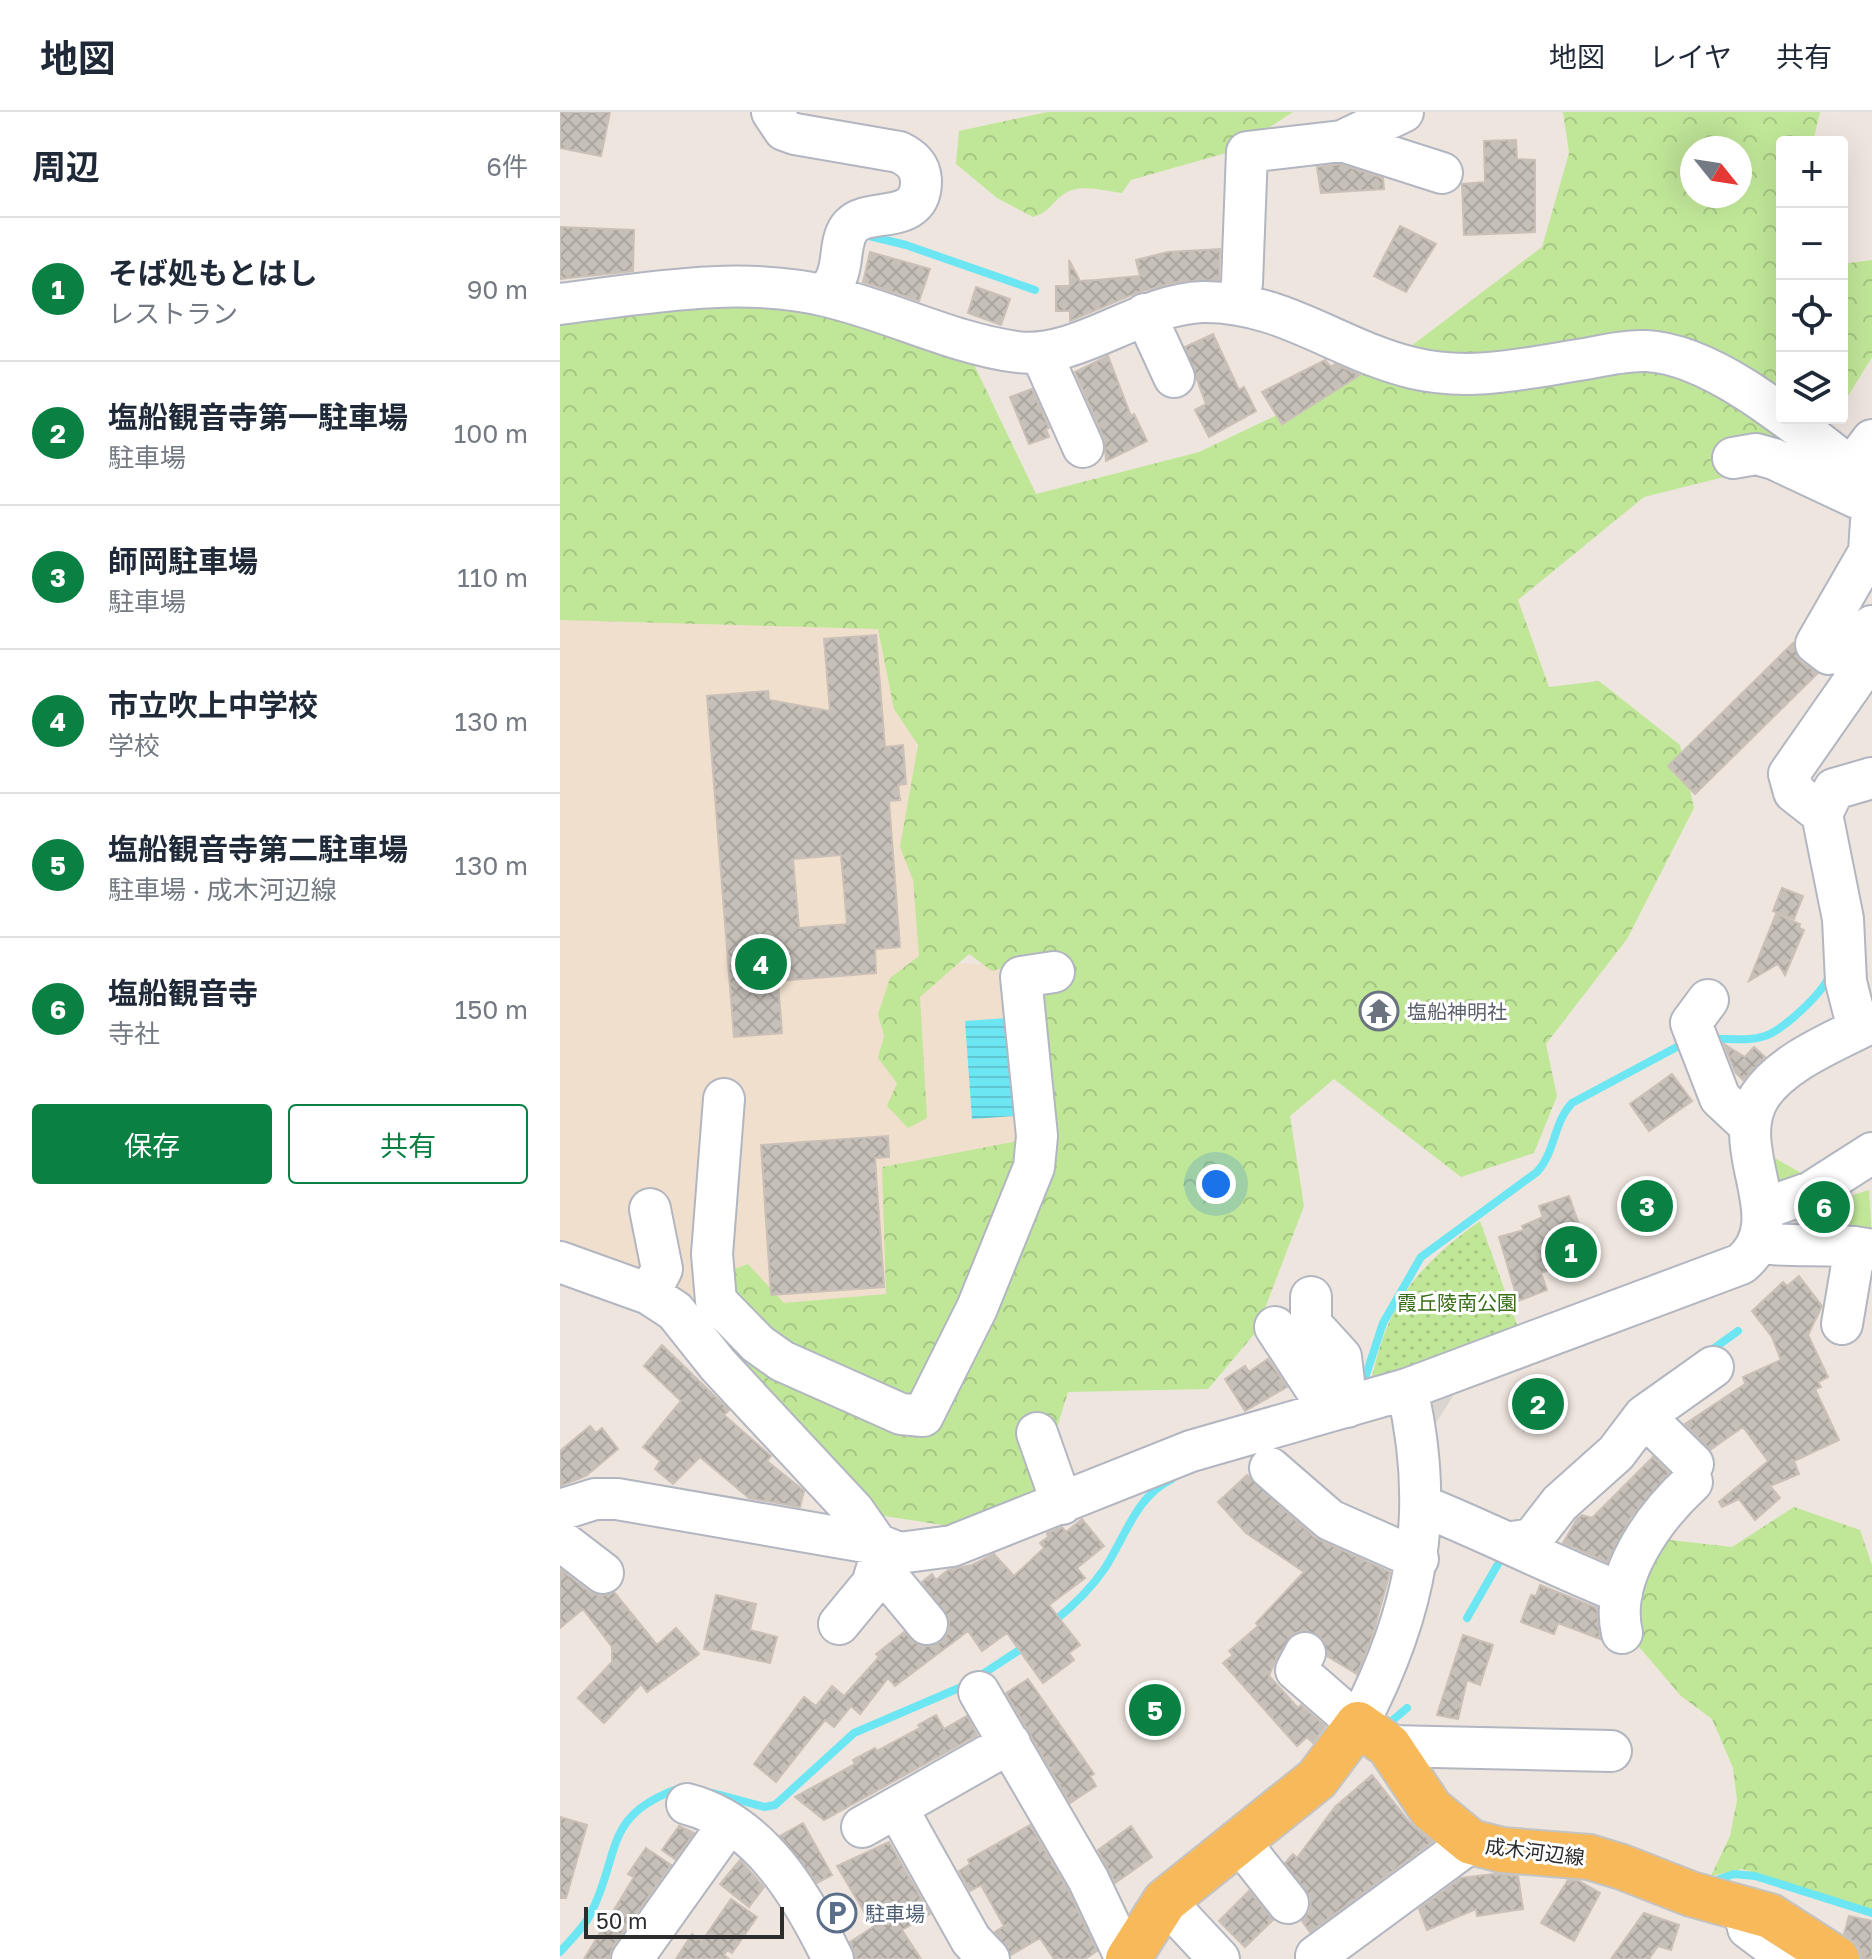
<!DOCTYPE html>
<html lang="ja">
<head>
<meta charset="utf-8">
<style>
	body { margin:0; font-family:"Golos Text","Noto Sans JP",sans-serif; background:#f6f6f7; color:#1f2937 }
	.controls { position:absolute; right:24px; top:24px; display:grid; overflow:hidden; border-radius:8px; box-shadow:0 8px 32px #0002 }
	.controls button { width:72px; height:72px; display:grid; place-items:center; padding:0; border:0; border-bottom:2px solid #e0e1e3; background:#fff; color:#1f2937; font:40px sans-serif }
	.compass { position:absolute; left:1120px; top:24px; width:72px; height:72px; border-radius:50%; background:#fff; box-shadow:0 8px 32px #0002; rotate:120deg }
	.scale { position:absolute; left:24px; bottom:20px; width:200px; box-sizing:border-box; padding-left:8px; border:4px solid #2c2c2c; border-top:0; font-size:22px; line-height:28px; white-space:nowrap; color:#2c2c2c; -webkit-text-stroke:6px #fff; paint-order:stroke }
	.you { position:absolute; left:656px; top:1072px; width:28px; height:28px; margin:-20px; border:6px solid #fff; border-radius:50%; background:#1a73e8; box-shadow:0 0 0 12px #1a73e833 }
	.badge { display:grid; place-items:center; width:52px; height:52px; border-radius:50%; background:#0b8043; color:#fff; font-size:26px; font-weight:700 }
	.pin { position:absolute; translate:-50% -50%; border:4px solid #fff; box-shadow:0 2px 8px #0006 }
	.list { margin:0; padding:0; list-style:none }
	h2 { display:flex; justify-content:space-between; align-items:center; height:104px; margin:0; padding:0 32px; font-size:34px }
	h2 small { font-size:26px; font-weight:400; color:#747a83 }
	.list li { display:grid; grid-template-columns:52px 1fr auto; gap:24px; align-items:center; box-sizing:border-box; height:144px; padding:0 32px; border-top:2px solid #e0e1e3 }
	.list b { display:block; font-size:30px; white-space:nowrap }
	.list p { margin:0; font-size:26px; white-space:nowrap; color:#747a83 }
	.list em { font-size:26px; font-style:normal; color:#747a83 }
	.actions { display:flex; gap:16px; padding:24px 32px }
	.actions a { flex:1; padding:18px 0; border:2px solid #0b8043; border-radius:8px; text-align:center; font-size:28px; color:#0b8043 }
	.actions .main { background:#0b8043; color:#fff }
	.icon { flex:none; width:44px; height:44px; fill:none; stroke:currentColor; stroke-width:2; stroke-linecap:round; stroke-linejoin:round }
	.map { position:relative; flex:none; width:1312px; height:1847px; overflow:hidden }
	header { display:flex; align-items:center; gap:48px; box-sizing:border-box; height:112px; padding:0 40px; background:#fff; border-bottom:2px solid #e0e1e3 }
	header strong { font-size:38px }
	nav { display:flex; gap:44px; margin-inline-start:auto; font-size:28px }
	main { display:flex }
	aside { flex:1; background:#fff }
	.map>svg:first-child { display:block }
	.education { fill:#f0dfcd }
	.grass { fill:#c0e798 }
	.forest { fill:url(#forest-crowns); fill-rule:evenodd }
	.park { fill:url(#park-dots) }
	.plaza { fill:#dad5d1 }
	.water { fill:url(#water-rules) }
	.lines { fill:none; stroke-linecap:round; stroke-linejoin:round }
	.stream { stroke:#6de6f4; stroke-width:8 }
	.building { fill:url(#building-cross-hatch); stroke:#cac0b7; stroke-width:2; fill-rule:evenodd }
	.minor-casing { stroke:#b2b6c0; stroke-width:44 }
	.major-casing { stroke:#c4c4c4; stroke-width:48 }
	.minor { stroke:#fff; stroke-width:40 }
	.major { stroke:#f7b95a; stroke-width:44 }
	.labels { text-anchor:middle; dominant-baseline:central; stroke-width:6; stroke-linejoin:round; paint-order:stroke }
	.worship-label { font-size:20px; fill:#5b616d; stroke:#fff; text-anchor:start }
	.park-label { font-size:20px; fill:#376e17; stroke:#fff }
	.street-label { font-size:20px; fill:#2c2c2c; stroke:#fff }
	.service-label { font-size:20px; fill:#4e5e75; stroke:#fff; text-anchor:start }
</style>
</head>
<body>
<header>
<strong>地図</strong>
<nav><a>地図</a><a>レイヤ</a><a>共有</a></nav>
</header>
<main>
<aside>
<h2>周辺<small>6件</small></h2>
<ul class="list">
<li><span class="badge">1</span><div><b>そば処もとはし</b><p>レストラン</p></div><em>90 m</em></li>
<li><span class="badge">2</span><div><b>塩船観音寺第一駐車場</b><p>駐車場</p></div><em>100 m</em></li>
<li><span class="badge">3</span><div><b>師岡駐車場</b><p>駐車場</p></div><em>110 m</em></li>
<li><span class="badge">4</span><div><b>市立吹上中学校</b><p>学校</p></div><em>130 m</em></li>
<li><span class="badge">5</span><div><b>塩船観音寺第二駐車場</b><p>駐車場 · 成木河辺線</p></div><em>130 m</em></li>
<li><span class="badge">6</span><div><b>塩船観音寺</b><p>寺社</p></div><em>150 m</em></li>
</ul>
<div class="actions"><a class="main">保存</a><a>共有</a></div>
</aside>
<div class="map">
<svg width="1312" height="1847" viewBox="0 0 1312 1847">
	<defs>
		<pattern id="forest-crowns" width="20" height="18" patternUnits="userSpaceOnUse" patternTransform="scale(2)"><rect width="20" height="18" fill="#c0e798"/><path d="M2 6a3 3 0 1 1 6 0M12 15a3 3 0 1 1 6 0" fill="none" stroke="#a5c683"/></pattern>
		<pattern id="park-dots" width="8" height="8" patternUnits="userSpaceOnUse" patternTransform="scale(2)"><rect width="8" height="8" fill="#c0e798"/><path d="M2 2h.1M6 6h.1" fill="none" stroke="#a5c683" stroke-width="1.8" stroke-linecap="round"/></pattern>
		<pattern id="water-rules" width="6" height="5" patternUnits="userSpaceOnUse" patternTransform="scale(2)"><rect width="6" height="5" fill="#6de6f4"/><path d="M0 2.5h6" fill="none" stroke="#5fc5d1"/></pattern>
		<pattern id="building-cross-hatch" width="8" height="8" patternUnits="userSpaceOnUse" patternTransform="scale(2)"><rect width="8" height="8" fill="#c6c0b9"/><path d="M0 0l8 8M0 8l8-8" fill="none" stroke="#aaa59f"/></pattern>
	</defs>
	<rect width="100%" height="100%" fill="#eee5de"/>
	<path class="education" d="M349,490L367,850L437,853L488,847L499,1034L333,1191L150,1214L123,1184L45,1143L0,1128V494Z"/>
	<path class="grass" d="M1211,1044L1254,1068L1215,1072Z
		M1309,1078L1312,1127L1290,1122L1289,1094L1293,1083Z"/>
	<path class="forest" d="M487,0H733L673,39L571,68L562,81C546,79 519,71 504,82C491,91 490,100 473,105L437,86L396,52L399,19Z
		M1003,0H1260L1253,30H1222V306H1275L1268,317L1216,352L1084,385L958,488L989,575L1039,569L1120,633L1134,696L1067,827L986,932L997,984L974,1041L901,1065L774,967L730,1004L744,1094L696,1220L648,1277L508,1280L477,1380L396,1415L324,1404L173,1244L150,1214L132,1173L188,1152L224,1191L326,1182L322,1055L469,1027L473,912L492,843L432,859L409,842L360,885L367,1006L348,1016L327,994L337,971L318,946L324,924L318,902L330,866L359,844L353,768L340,735L358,633L334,597L318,517L0,508V203L219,187L407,238L476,382L639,340L830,250L982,135L1009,41ZM1132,36H1180V84H1132Z
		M1312,148V245L1282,294V152Z
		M1234,1395L1300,1418L1312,1453V1798L1182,1757L1151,1764L1170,1724L1177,1688L1173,1656L1152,1607L1121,1584L1074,1529L1070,1479L1092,1426L1172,1435Z"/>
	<path class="park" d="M920,1109L960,1221L810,1274C827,1192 854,1156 920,1109Z"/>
	<path class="plaza" d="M1287,1067L1294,1084L1289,1094L1290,1122L1218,1114Z
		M904,1267L874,1314L878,1341L871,1342L870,1287Z"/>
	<path class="water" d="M447,906L454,1004L412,1007L405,909Z"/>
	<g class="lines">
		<path class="stream" d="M305,123L346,133L475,178
			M1148,927C1166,926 1188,930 1205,924C1223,918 1263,881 1269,864
			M1146,1242L1178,1219
			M803,1272L823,1211L861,1145L977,1060C996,1039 993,1011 1012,991L1128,929
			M907,1506L942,1445
			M492,1511C512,1495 530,1478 545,1456C565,1425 577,1383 612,1367
			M833,1608L847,1596
			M153,1681L204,1695L215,1693L294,1621L406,1573L467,1533
			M1148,1771L1174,1762L1195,1764L1312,1801
			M0,1840C10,1828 24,1816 31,1801C61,1742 42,1703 120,1676"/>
	</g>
	<path class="building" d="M0,0H50L41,44L0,36Z
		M956,28L957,47L975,48V120L904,123L902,72L925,70L924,29Z
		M780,52L823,66L824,77L761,81L757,55Z
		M840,114L876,132L846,180L814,164Z
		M0,115L74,118L73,159L0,167Z
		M660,137L659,168L616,170L576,181L510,209V199H496V174H510L509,148L520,169L536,168L580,164L576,148L608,140Z
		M310,140L370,157L359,189L303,170Z
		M416,175L450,187L441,213L408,201Z
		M653,222L679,278L684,275L696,299L649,325L635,298L646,292L625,235Z
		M548,244L571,304L574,302L587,329L546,349L544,326L515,260Z
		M765,248L771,255L775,252L800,263L722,312L702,280Z
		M472,277L489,316L486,317L489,325L469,332L450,285Z
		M316,523L325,635L343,633L346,672L338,673L340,688L329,689L340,835L315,837L316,861L218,869L222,921L174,925L147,584L208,579L209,588L270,599L264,527ZM281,743L287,812L239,816L233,747Z
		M1233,531L1241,550L1258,561L1135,682L1108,654Z
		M1222,776L1243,784L1234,807L1213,799Z
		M1216,802L1240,812L1239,816L1244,818L1225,863L1218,852L1189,869Z
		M813,886L834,898L824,916L803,905Z
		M1164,932L1185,945L1194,935L1205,945L1183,968L1175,960Z
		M1112,962L1132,989L1089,1019L1070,992Z
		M328,1024L329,1045L315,1046L324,1175L211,1183L201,1033Z
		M1009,1084L1030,1144L981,1161L987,1178L958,1189L939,1125L964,1118L962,1114L983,1105L979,1094Z
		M1239,1164L1262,1194L1248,1223L1268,1265L1258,1270L1261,1275L1255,1277L1279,1328L1234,1349L1239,1362L1210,1374L1220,1386L1195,1408L1179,1387L1162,1395L1159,1390L1208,1349L1183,1315L1150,1338L1125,1312L1185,1272L1183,1265L1221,1248L1212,1225L1192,1199L1223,1170L1227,1174Z
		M102,1233L169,1298L164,1303L211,1344L207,1349L244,1379L240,1395L189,1386L140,1345L113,1372L95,1357L100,1349L83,1335L121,1289L84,1254Z
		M708,1247L727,1275L685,1299L665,1267L685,1254L689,1260Z
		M30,1314L36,1321L42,1316L58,1337L26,1364L0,1374V1339Z
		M1093,1345L1109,1361L1071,1405L1047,1450L1003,1431L1017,1407L1022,1403L1032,1406Z
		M687,1363L755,1426L830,1460L813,1522L797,1562L767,1544L764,1528L745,1518L732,1522L716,1547L709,1564L738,1596L741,1593L765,1614L753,1631L747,1625L737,1634L663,1551L673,1543L669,1539L698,1514L696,1511L744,1460L686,1421L658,1390Z
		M522,1407L544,1434L517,1456L525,1466L489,1493L520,1533L509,1541L514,1548L483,1571L447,1521L422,1539L408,1519L335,1574L328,1566L300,1602L291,1594L274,1615L265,1608L216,1670L194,1652L244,1585L256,1594L272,1574L284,1584L319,1545L316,1542L344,1520L360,1534H372L382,1529L389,1519V1507L362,1470L372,1462L376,1468L388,1458L412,1453L434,1442L454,1464L484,1436L480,1431L488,1425L487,1421L502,1415L506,1420Z
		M0,1457L30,1480L41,1484L54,1480L97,1533L116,1516L139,1542L87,1580L81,1572L44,1611L18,1586L52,1550V1535L23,1497L0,1516Z
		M980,1473L1037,1496L1040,1527L998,1511L994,1522L961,1510L971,1483L976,1484Z
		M156,1483L196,1492L190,1518L217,1525L210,1551L144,1537Z
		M903,1523L933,1533L920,1573L907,1568L898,1607L877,1603Z
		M468,1567L534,1662L530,1664L536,1674L510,1691L446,1581Z
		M376,1603L384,1617L407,1604L417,1623L264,1708L235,1685L295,1652L293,1648L315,1636L317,1639L360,1616L358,1613Z
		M812,1663L850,1711L872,1730L750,1820L742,1809L750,1799L751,1787L725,1751L733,1742L737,1746L775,1695Z
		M0,1705L27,1713L6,1786H0Z
		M243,1711L272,1763L257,1771L220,1724Z
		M470,1713L508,1778L537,1839L525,1847H494L480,1826L451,1843L435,1820L444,1814L421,1773L410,1779L399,1759L410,1752L408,1748Z
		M119,1714L134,1721L115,1747L102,1738Z
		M571,1714L592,1745L555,1771L538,1738Z
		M329,1730L370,1802L342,1818L361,1847H296L290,1830L313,1815L277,1754Z
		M86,1736L111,1753L53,1834L49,1847H24L74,1765L68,1762Z
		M180,1748L204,1775L189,1795L160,1772Z
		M934,1762L958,1764L963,1797L917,1804L916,1797L867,1818L859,1797L901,1766Z
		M1008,1768L1019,1769L1040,1781L1014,1829L981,1811Z
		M689,1779L713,1808L685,1835L659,1809Z
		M171,1787L197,1805L172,1841L167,1838L164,1843L169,1847H116L132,1822L142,1829Z
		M1084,1801L1119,1813L1111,1838L1098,1834L1089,1847H1051Z
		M1289,1804L1312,1809V1847L1302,1846L1299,1835L1284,1822Z"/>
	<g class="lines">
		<defs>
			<path id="minor" d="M212,0L224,18L235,22L339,40C351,46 360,53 361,68C362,115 309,94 291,114C280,126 283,147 278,161C276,169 270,176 267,184
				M782,29L882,61
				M678,191L682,171L687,40L782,29L843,0
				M0,192C86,181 184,163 270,185C332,200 395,232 457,240C518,248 578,192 643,190C723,189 778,238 853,256C911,270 967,256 1025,247C1045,243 1067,238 1087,239C1161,243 1253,328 1312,372
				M585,202L614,265
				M481,241L523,335
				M1173,346L1196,342L1214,347L1312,393L1309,440L1256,532L1269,542L1312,514
				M1291,356L1312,328
				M1262,702L1234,680L1229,662L1312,543
				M1148,888L1131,911L1160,986L1190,1014
				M1298,917L1286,870L1283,807L1262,702L1274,677L1312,666
				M164,987L152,1142L156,1189L198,1232L222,1249L341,1302L363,1304L417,1196L474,1055L477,1024L461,865L494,860
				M1203,1097L1251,1080L1312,1041
				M1199,1131C1237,1136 1274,1130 1312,1138
				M0,1150L89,1182L115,1199L158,1253L294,1399L317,1432L318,1453L312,1472L279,1512
				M89,1182L102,1157L90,1097
				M751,1185V1212L781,1245L787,1295
				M1282,1212L1295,1135
				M715,1215L770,1299
				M1084,1304L1133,1352
				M477,1321L502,1392
				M710,1356L770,1408L858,1447
				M863,1394C930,1421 994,1454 1062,1481
				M0,1398L35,1387H57L317,1432L339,1441L392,1434L631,1339L847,1277L1181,1152C1235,1108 1166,1038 1200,984C1223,949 1276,929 1312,910
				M0,1428L43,1461
				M952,1430L972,1427L1000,1391L1056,1341L1084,1304L1153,1255
				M318,1453L367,1512
				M1062,1521C1049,1466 1094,1405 1132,1370
				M745,1541L736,1558L798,1612C857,1499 876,1402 847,1277
				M419,1580L528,1767L566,1847
				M829,1634L1051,1639
				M127,1692C200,1711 242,1783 273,1847
				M337,1696L411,1828L429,1847
				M302,1715L450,1631
				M679,1729L728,1791
				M605,1789L659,1847
				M1183,1795L1188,1816L1229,1847
				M72,1847L169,1711
				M758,1847L756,1844L911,1730"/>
			<path id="major" d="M568,1847L605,1789L757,1667L798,1612L829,1634L871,1697L911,1730L942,1738L1029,1745L1062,1755L1131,1782L1210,1804L1277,1847"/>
		</defs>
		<use href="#minor" class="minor-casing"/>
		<use href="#major" class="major-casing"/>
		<use href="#minor" class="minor"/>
		<use href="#major" class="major"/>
	</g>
	<defs>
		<symbol id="temple-ring" viewBox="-11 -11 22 22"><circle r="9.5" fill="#fff" stroke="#6b7280" stroke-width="1.5"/><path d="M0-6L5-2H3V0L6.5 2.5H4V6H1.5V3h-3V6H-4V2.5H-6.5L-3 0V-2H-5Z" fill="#6b7280"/></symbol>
		<symbol id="parking-ring" viewBox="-11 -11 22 22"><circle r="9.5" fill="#fff" stroke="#5c6f8a" stroke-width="1.5"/><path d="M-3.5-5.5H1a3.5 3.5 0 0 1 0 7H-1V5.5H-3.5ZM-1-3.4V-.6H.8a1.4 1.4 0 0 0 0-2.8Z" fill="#5c6f8a"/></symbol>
	</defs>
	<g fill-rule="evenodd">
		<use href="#temple-ring" x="797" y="877" width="44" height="44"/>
		<use href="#parking-ring" x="255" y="1779" width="44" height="44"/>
	</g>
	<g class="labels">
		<g class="worship-label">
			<text x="847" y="899">塩船神明社</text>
		</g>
		<g class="park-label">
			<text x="897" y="1190">霞丘陵南公園</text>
		</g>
		<g class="street-label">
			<text transform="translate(975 1739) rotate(7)">成木河辺線</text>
		</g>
		<g class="service-label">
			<text x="305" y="1801">駐車場</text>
		</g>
	</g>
</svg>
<div class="controls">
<button>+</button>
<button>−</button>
<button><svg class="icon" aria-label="locate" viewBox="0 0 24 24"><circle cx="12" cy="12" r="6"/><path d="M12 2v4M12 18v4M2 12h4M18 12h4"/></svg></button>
<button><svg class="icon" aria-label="layers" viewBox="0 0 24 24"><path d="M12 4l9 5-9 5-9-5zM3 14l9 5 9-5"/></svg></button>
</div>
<svg class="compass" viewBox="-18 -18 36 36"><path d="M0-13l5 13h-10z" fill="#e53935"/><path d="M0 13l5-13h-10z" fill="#747a83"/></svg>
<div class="scale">50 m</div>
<div class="you"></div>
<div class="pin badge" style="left:1011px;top:1140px">1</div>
<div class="pin badge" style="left:978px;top:1292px">2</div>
<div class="pin badge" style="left:1087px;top:1094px">3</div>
<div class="pin badge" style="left:201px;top:852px">4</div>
<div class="pin badge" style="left:595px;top:1598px">5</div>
<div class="pin badge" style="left:1264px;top:1095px">6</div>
</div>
</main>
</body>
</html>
